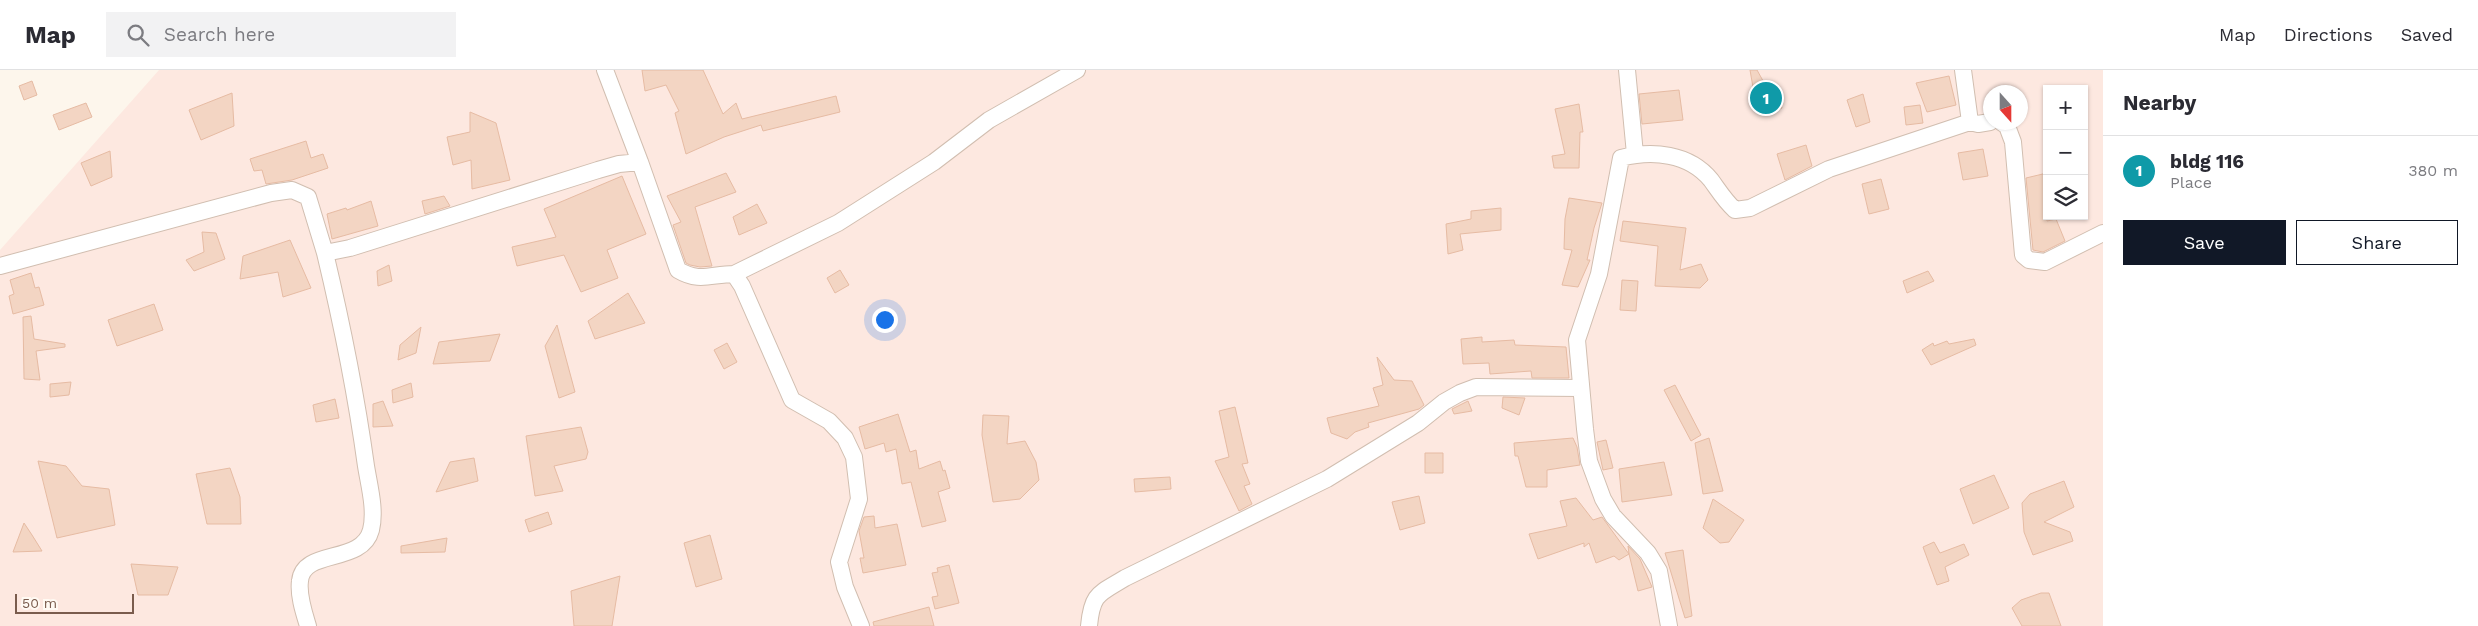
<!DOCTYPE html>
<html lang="en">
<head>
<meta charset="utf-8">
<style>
	body { margin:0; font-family:"Work Sans",sans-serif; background:#f2f2f3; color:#2b2b33 }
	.controls { position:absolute; right:15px; top:15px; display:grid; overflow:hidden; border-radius:0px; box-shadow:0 1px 4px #0004 }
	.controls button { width:45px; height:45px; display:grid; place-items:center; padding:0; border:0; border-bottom:1px solid #e1e1e2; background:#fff; color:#2b2b33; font:25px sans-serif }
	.compass { position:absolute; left:1983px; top:15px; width:45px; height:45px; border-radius:50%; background:#fff; box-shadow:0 1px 4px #0004; rotate:159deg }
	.scale { position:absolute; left:15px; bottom:12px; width:119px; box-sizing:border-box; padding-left:5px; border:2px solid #7a5c4d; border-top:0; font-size:14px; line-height:18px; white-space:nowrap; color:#7a5c4d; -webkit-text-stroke:4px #fffaf3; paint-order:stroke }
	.you { position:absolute; left:884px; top:249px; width:18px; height:18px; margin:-12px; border:4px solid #fff; border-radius:50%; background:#1a73e8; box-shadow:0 0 0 8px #1a73e833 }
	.badge { display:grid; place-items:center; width:32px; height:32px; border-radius:50%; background:#111827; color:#fff; font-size:16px; font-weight:700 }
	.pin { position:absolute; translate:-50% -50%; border:2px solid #fff; box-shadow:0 1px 5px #0006 }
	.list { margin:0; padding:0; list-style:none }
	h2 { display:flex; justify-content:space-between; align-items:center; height:65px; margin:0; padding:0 20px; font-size:21px }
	h2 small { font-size:16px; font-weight:400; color:#7c7c81 }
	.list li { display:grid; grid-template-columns:32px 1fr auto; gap:15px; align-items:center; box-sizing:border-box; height:70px; padding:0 20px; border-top:1px solid #e1e1e2 }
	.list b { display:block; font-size:19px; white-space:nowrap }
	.list p { margin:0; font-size:16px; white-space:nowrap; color:#7c7c81 }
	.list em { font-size:16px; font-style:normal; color:#7c7c81 }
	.actions { display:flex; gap:10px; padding:15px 20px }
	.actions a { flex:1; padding:11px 0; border:1px solid #111827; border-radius:0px; text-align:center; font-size:18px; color:#111827 }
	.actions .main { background:#111827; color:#fff }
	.icon { flex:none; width:28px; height:28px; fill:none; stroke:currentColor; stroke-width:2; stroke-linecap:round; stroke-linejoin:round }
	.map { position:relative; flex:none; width:2103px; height:556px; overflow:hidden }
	header { display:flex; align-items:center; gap:30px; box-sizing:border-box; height:70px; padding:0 25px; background:#fff; border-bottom:1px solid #e1e1e2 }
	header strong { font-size:24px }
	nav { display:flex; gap:28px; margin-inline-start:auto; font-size:18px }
	.search { width:350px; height:45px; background:#f2f2f3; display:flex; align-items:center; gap:12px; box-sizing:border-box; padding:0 18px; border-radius:0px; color:#7c7c81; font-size:19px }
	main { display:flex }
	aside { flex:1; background:#fff }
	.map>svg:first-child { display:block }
	.commercial { fill:#fde8e0; fill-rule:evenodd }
	.building { fill:#f3d5c3; stroke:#e6bba3 }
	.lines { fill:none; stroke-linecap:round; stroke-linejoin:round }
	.minor-casing { stroke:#d1beb0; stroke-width:18 }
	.minor { stroke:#fff; stroke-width:16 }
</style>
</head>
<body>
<header>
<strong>Map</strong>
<div class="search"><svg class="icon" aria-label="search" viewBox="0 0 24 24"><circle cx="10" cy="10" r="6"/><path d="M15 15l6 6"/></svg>Search here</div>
<nav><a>Map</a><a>Directions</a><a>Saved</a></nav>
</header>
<main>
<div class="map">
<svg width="2103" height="556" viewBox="0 0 2103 556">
	<rect width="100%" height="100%" fill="#fdf6ec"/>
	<path class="commercial" d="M159,0H2103V556H0V180ZM2047,19H2084V146H2047ZM1990,22H2020V52H1990Z"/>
	<path class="building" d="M642,0H703L723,44L736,33L742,49L836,26L840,42L763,61L761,55L724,67L686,84L675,43L679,41L666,15L645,21Z
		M1750,0H1757L1767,18L1774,15L1782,38L1766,44L1761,34L1751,37L1754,23Z
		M1949,6L1956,35L1927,42L1916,13Z
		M32,11L37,25L24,30L19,16Z
		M1679,20L1683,50L1642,54L1639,24Z
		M232,23L234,56L201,70L189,40Z
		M1863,24L1870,52L1856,57L1847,30Z
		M86,33L92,47L59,60L53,45Z
		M1579,34L1583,62H1580L1579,98H1554L1552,86L1565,84L1555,39Z
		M1920,35L1923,53L1906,55L1904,37Z
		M470,42L496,53L510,110L472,119L471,90L453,95L447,67L470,62Z
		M306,71L311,88L323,84L328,98L292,110L266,114L262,100L254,101L250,89Z
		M1806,75L1812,96L1785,110L1777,84Z
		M1983,79L1988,106L1963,110L1958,83Z
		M110,81L112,107L91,116L81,93Z
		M726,103L736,122L695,137L712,196L700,197L690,195L686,193L673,155L681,152L667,126Z
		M2047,103V151L2056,149L2065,171L2043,182L2033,180L2026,108Z
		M622,106L646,164L607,180L618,208L581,222L564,185L517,196L512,177L556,167L544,139Z
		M1881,109L1889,139L1869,144L1862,114Z
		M444,126L450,136L425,144L422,131Z
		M1569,128L1602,133L1594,158L1587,190H1590L1578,217L1562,215L1572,180L1564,179L1565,149Z
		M371,131L378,156L332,169L327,144L346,138L347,140Z
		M757,134L767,153L739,165L733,147Z
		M1501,138V160L1460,164L1463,180L1448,184L1446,154L1471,149V141Z
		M1623,151L1686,158L1680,200L1701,194L1708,210L1700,218L1655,216L1658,176L1620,171Z
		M202,162L216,163L225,189L194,201L186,190L204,182Z
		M290,170L311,218L283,227L278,202L240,209L243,186Z
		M389,195L392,211L378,216L377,201Z
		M840,200L849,215L835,223L827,208Z
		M1928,201L1934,211L1907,223L1903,211Z
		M31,203L35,218L39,217L44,235L13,244L9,226L14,224L10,210Z
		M1622,210L1638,211L1636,241L1620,240Z
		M628,223L645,253L595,269L588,251Z
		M154,234L163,260L117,276L108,250Z
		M31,246L34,269L65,274V277L36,281L40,310L24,309L23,247Z
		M557,255L575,322L559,328L545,276Z
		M421,257L416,283L398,290L400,275Z
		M500,264L490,291L433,294L439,272Z
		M1482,267V272L1514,270L1515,275L1566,277L1569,308H1532L1531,301L1490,304L1489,293L1463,294L1461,269Z
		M1974,269L1976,275L1931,295L1922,280L1933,273L1934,276L1947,271L1949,274Z
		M727,273L737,292L724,299L714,280Z
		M1377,287L1394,310L1412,311L1424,335L1419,339L1368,353L1369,357L1355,362L1347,369L1331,363L1327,348L1379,336L1373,318L1383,315Z
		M71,312L69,325L50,327V314Z
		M411,313L413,327L393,333L392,320Z
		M1675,315L1701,365L1691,371L1664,320Z
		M1503,327L1525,328L1519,345L1502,338Z
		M335,329L339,348L316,352L313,335Z
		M383,331L393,356L373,357V334Z
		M1468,331L1472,341L1454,344L1452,339Z
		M1235,337L1248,393L1242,394L1250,414L1244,416L1252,434L1239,441L1215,391L1229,387L1219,341Z
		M898,344L910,382L916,380L919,399L940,391L943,401L945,400L950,418L938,422L946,451L922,457L911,412L902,414L896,379L886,382L884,373L865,379L859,357Z
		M983,345L1009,346L1007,374L1025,371L1036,392L1039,410L1020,429L993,432L982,365Z
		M581,357L588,382L586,389L554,396L563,421L535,426L526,366Z
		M1573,368L1577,377L1580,395L1547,400V417H1526L1518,386H1515L1514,373Z
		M1709,368L1723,421L1703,424L1695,373Z
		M1606,370L1613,398L1603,400L1597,372Z
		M1425,383H1443V403H1425Z
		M474,388L478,411L436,422L450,392Z
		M38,391L66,396L82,416L109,419L115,455L57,468Z
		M1664,392L1672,425L1622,432L1619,399Z
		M230,398L240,427L241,454H207L196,404Z
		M1994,405L2009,438L1973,454L1960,419Z
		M1170,407L1171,419L1135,422L1134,409Z
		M2064,411L2074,437L2044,452L2070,462L2073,471L2033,485L2024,462L2022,433L2030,424Z
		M1419,426L1425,453L1400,460L1392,432Z
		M1576,428L1593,450L1602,447L1629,484L1628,476L1640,489L1652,517L1638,521L1629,484L1619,490L1614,486L1596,493L1589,473L1584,477V473L1538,489L1529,464L1567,456L1560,431Z
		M1713,429L1744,450L1729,472L1720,473L1703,458Z
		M548,442L552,454L529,462L525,450Z
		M874,446L875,458L897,454L906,495L863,503L860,488H864L859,461L864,447Z
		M24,453L32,465L42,481L13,482Z
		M710,465L722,509L696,517L684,473Z
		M447,468L445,482L401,483V476Z
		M1934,472L1940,483L1964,474L1969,485L1945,497L1949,511L1937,515L1923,477Z
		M1683,480L1692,546L1685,548L1665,483Z
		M131,494L178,497L168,525H138Z
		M949,495L959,533L935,539L932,527L938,526L932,503L938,502L937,498Z
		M620,506L612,556H574L571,521Z
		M2041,523H2049L2061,556H2022L2012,538L2021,530Z
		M929,537L934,556H874L873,552Z"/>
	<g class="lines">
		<defs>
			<path id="minor" d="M605,0L640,92
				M1627,0L1635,84
				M1963,0L1970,52L1978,54L1990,52
				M2001,52L2007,56L2013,72L2023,185L2029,190L2045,192L2103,163
				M0,196L271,123L292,120L308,127L325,183L350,178L598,100L619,94L640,92L678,200C700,213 711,204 734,204L742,216L792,330L829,351L845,368L854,387L859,429L839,492L845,517L861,556
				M734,204L838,153L934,92L989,50L1077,0
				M308,556C304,543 298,525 300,511C303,478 362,495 371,460C376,440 369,415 366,396C356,324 342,254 325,183
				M1089,556C1092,523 1099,524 1125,508L1327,409L1418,353L1444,332L1460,323L1476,317L1581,318
				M1669,556L1659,501L1648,483L1613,446L1603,429L1589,391L1585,359L1577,270L1599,204L1621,88C1652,80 1689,83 1711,110C1719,121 1725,131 1735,140L1750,138L1829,99L1970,52"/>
		</defs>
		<use href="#minor" class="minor-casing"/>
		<use href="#minor" class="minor"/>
	</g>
</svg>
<div class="controls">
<button>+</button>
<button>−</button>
<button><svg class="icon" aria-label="layers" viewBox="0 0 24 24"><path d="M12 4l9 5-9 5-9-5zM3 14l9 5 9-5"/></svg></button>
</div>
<svg class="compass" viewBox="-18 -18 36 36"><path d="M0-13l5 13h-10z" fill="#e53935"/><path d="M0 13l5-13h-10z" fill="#7c7c81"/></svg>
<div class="scale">50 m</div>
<div class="you"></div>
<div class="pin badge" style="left:1766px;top:28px;background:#0f9aa8">1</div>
</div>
<aside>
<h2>Nearby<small></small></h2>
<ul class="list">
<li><span class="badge" style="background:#0f9aa8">1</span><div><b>bldg 116</b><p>Place</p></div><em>380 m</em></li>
</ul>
<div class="actions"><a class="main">Save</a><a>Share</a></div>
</aside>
</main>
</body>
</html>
